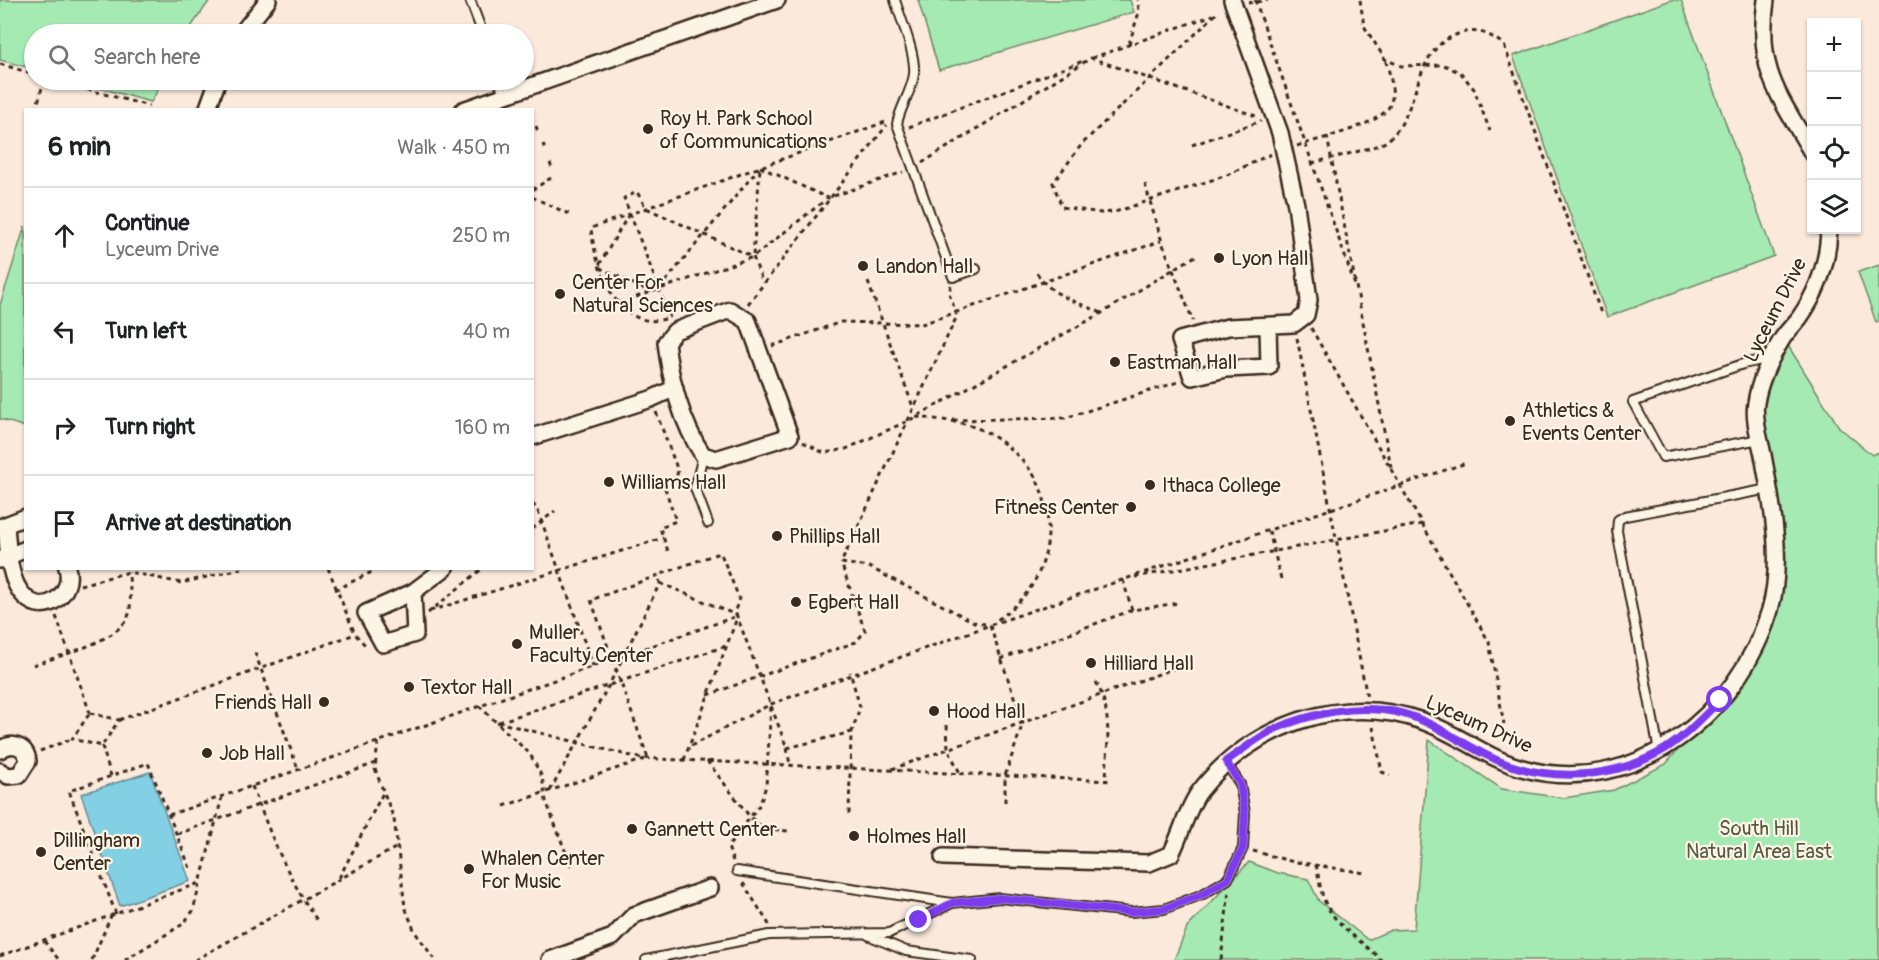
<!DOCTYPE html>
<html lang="en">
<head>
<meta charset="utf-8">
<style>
	body { margin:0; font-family:Pangolin,sans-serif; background:#f6f6f6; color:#202124 }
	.controls { position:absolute; right:18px; top:18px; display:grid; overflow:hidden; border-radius:0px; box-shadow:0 2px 4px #0004 }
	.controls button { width:54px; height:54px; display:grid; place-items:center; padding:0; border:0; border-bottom:2px solid #e0e0e0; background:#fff; color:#202124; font:30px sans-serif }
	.stop { position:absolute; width:18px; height:18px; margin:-14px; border:4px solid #7c3aed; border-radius:50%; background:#fff }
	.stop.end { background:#7c3aed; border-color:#fff; box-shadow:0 2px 6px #0008 }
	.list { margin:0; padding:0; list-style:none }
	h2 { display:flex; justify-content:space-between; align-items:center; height:78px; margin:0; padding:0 24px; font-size:26px }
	h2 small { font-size:20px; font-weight:400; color:#757577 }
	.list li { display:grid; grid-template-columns:39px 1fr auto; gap:18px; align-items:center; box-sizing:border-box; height:96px; padding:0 24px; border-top:2px solid #e0e0e0 }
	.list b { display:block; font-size:22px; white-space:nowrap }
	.list p { margin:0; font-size:20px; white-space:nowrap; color:#757577 }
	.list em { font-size:20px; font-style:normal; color:#757577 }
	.icon { flex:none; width:33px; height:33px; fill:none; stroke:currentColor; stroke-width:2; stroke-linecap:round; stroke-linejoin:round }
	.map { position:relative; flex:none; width:1879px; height:960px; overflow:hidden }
	.search { position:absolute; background:#fff; box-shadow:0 2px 4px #0004; left:24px; top:24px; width:510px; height:66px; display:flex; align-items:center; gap:15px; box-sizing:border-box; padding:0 21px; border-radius:33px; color:#757577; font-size:22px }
	.panel { position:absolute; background:#fff; box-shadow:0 2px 4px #0004; left:24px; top:108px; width:510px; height:462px; border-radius:0px }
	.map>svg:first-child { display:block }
	.green { fill:#a5e9b3; stroke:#708a68; stroke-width:1.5 }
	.water { fill:#83cfe3; stroke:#668d94; stroke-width:1.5 }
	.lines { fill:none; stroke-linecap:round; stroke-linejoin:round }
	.service-casing { stroke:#3b2a1e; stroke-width:12 }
	.minor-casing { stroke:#3b2a1e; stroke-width:20 }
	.path { stroke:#3b2a1e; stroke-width:3; stroke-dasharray:4.5 4.5; stroke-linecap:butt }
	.service { stroke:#fcf5e5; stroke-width:8 }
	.minor { stroke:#fcf5e5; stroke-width:15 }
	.route { stroke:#7c3aed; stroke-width:8 }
	.poi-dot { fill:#3b2a1e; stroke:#fcf5e5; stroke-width:2 }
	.labels { text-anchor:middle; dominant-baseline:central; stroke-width:4.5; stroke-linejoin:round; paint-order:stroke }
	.poi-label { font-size:20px; fill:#3b2a1e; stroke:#fcf5e5; text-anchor:start }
	.street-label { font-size:20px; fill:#3b2a1e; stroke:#fcf5e5 }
	.park-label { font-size:20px; fill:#565a43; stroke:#fcf5e5 }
</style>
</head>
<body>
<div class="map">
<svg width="1879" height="960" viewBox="0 0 1879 960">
	<rect width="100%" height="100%" fill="#fbe9db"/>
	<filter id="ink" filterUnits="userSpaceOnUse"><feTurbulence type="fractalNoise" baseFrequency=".0167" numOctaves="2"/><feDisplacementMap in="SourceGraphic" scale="12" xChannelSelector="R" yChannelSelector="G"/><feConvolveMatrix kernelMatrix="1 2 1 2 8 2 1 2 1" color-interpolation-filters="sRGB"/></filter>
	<g filter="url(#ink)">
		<path class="green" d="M0,0H210L186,34H34V69L0,60Z
			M918,0H1130L1134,12L939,70Z
			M1671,0H1681L1774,256L1607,317L1513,56Z
			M71,80H163L151,102Z
			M25,226V427L0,419V305Z
			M1879,265V321L1876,322L1858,272Z
			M1787,344L1839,427L1872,455L1879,452V960H1174L1187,928L1249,862L1278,873L1308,879L1319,901L1368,940L1391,930L1414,929L1429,740L1502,789L1564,798L1614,790L1666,764L1720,700L1759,643L1775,576L1755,405Z"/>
		<path class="water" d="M150,772L190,881L120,906L81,794Z"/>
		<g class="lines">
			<defs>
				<path id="service" d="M470,0L483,34
					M895,0C901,20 916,54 914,74C912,91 900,107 897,124L953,277L976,269
					M499,80L504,96
					M1760,439L1663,457L1633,402L1743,364L1771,358
					M703,455L695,488L708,523
					M1659,751L1617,531L1618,520L1625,516L1769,489
					M737,871L952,903
					M868,935L906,951L972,960
					M646,960L769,935L889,933L952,903L1000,898L1131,912L1164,909L1203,894L1228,879L1243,848L1245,813L1240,784L1226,763"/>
				<path id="minor" d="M1232,0L1280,133L1296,205L1309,300L1306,315L1294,324L1228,327L1180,340L1192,377L1226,369L1269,367L1268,326
					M1766,0C1756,72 1779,94 1812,153
					M241,34L268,0
					M207,110L218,80
					M463,110L777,0
					M730,310L748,321L790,436L716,459L703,455C682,424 670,379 666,342L675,331Z
					M532,437L651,399L675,388
					M6,525C8,547 8,581 25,597C45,617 75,593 67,568
					M0,527L26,517
					M0,560L26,549
					M413,592L415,634L383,644L366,613L413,592L445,568
					M0,750C12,741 26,746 28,761L19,775L8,776L0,771
					M943,857L1149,863L1171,854C1181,835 1187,808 1200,791C1251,725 1343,692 1422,721C1457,733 1486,758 1522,768C1633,800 1739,714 1770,610C1784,560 1772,505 1763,455C1760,440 1753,419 1756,403C1759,382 1771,357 1782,339C1787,331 1795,324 1800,317C1818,291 1828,260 1829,230
					M550,960L613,937L634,915L710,888"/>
			</defs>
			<use href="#service" class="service-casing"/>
			<use href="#minor" class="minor-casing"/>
			<path class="path" d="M1255,0L1355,285
				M1360,0L1364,26L1385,59L1401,66L1444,65L1461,73L1474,89L1490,131
				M1248,3L1268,0
				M1216,14L1082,144L1053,183L1062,207L1101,213L1115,212L1227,175L1271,154
				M1129,44L1139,12L1138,0
				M1092,58L1213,15
				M0,64L34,74
				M52,80L149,106
				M36,110L44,80
				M536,126L538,132
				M909,127L1083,61
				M1327,136L1392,472
				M543,144L545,150
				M1192,145L1261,121
				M1297,146C1318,139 1382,125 1390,105C1396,92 1389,71 1385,59
				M550,163L552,169
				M922,163L1091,58L1259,117
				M1312,163C1327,159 1377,148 1387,141C1422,112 1411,50 1458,34C1477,28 1489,33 1504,45L1602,316
				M760,167L828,198L903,172
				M1145,184L1162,242L1193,321
				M532,190L554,176
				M532,197L569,214
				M629,214L598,267L651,292
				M753,255L760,169
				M1037,273C1049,295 1080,303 1102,313
				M868,282L913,407
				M951,285L949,293L957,316L841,563L869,567L974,622L990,625
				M660,288L759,168
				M619,303L753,257L824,201
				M748,304L887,125
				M670,318L624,198L637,192L646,208L753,257L763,283
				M665,319C616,332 595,266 591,228L888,121
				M1311,328L1489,642L1504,724
				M1297,338L1367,697
				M772,346L841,322L922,324L1161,241
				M656,412L678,471L676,478L663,482L676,521L660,528L669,554
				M916,417C945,420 975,422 999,440C1013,450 1033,469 1039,485C1061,537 1042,593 995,621
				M953,420L1065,418L1178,382
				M803,442L824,453L846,449L910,420L1102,313L1197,255
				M532,504L537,508L593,666
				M532,529L555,511
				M1269,531L1281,579
				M328,568L355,634
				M1135,577L1422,524
				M1123,580L1132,610
				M660,583L736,615
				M80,585L129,572L181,583L245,568
				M335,590L380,568
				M430,611L663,538
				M428,613L483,568
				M56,616L90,713
				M990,626L1023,723L1005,776V802
				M255,653L298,769
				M1001,659L1132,610L1178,603
				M33,665C58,656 121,641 129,614C132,602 129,585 129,572
				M1096,682C1113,712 1107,746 1106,780
				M708,695L856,642L865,631L841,563
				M479,706L530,754L542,777L546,801L571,866
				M90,713L119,720L102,746L72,739Z
				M119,720L355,634L367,647
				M497,722L639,758L1112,781
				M499,722L726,646
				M947,725L948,749L960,773
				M1373,727L1382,772L1390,775
				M378,742L375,769L394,819L405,907L415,932L435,960
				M102,746L111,776
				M691,746L771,704L990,625L1466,463
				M787,748L852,732
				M40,751L72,739
				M684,760L737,618
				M707,761L750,817L763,828L788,831
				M892,769L1187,664
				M252,786C270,834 289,881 319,923
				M550,791L609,685L660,583L658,575
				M504,806L648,758L591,600L716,554H721L739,598L735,611L787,748L790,765
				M849,814L851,735L860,707L850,672
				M169,815L737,616
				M177,834L376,763
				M1253,851L1290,861L1365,873
				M733,861L728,847L760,804L766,786L771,706
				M1316,865C1319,877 1320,891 1325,902C1336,927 1363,941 1381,960
				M339,878L384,791
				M743,883L770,926
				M116,914L69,791L148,763L190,868
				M44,941L59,960
				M0,956L200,883
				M92,960L111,916
				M125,960L183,924L193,911L222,797
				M195,960L397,847
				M1221,960L1229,890"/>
			<use href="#service" class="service"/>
			<use href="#minor" class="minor"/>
		</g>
	</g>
	<g class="lines" filter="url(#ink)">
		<path class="route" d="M919,920L952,903L1000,898L1131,912L1164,909L1203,894L1228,879L1243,848L1245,813L1240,784L1226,761C1241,751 1258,737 1275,729C1311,713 1357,704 1396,712C1429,719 1457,740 1486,755C1539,782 1606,781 1658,753C1682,740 1701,719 1720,700"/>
	</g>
	<g class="poi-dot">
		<circle cx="648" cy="129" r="6"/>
		<circle cx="1219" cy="258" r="6"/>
		<circle cx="863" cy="266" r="6"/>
		<circle cx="560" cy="294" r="6"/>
		<circle cx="1115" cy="362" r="6"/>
		<circle cx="1510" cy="421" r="6"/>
		<circle cx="609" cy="482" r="6"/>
		<circle cx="1150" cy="485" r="6"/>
		<circle cx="1131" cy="507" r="6"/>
		<circle cx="777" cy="536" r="6"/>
		<circle cx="796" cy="602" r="6"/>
		<circle cx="517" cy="644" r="6"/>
		<circle cx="1091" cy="663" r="6"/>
		<circle cx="409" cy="687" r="6"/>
		<circle cx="324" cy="702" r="6"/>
		<circle cx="934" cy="711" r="6"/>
		<circle cx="207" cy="753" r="6"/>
		<circle cx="632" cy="829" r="6"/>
		<circle cx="854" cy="836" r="6"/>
		<circle cx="41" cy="852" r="6"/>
		<circle cx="469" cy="869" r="6"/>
	</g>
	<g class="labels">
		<g class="poi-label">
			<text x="660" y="118">Roy H. Park School<tspan x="660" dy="23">of Communications</tspan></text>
			<text x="1231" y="258">Lyon Hall</text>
			<text x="875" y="266">Landon Hall</text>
			<text x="572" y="282">Center For<tspan x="572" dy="23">Natural Sciences</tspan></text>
			<text x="1127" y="362">Eastman Hall</text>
			<text x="1522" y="410">Athletics &amp;<tspan x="1522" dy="23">Events Center</tspan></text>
			<text x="621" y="482">Williams Hall</text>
			<text x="1162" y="485">Ithaca College</text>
			<text x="1119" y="507" text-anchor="end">Fitness Center</text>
			<text x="789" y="536">Phillips Hall</text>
			<text x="808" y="602">Egbert Hall</text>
			<text x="529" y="632">Muller<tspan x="529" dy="23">Faculty Center</tspan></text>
			<text x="1103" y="663">Hilliard Hall</text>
			<text x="421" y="687">Textor Hall</text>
			<text x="312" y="702" text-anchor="end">Friends Hall</text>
			<text x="946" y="711">Hood Hall</text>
			<text x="219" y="753">Job Hall</text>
			<text x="644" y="829">Gannett Center</text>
			<text x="866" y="836">Holmes Hall</text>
			<text x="53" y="840">Dillingham<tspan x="53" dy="23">Center</tspan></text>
			<text x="481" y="858">Whalen Center<tspan x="481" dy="23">For Music</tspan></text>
		</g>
		<g class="street-label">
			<text transform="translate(1775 310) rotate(-63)">Lyceum Drive</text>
			<text transform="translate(1479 724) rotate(24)">Lyceum Drive</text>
		</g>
		<g class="park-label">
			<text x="1759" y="828">South Hill<tspan x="1759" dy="23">Natural Area East</tspan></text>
		</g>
	</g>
</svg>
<div class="controls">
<button>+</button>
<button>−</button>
<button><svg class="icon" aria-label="locate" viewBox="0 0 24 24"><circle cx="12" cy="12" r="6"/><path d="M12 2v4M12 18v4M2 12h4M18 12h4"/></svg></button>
<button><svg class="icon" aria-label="layers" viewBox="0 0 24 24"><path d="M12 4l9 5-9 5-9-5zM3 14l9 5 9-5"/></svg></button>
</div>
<div class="stop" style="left:1720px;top:700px"></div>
<div class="stop end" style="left:919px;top:920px"></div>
<div class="search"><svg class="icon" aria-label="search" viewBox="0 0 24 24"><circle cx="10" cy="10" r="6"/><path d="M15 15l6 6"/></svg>Search here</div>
<section class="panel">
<h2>6 min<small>Walk · 450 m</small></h2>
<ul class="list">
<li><svg class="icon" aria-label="ahead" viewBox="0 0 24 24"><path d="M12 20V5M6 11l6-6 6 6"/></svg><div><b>Continue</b><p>Lyceum Drive</p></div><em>250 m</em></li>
<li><svg class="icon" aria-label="left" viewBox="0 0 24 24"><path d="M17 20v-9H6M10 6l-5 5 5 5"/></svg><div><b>Turn left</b></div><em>40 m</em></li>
<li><svg class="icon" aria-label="right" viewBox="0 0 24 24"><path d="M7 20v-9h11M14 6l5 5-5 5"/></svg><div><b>Turn right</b></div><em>160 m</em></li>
<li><svg class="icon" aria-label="arrive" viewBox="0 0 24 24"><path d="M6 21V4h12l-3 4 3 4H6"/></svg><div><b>Arrive at destination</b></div></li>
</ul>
</section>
</div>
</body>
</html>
